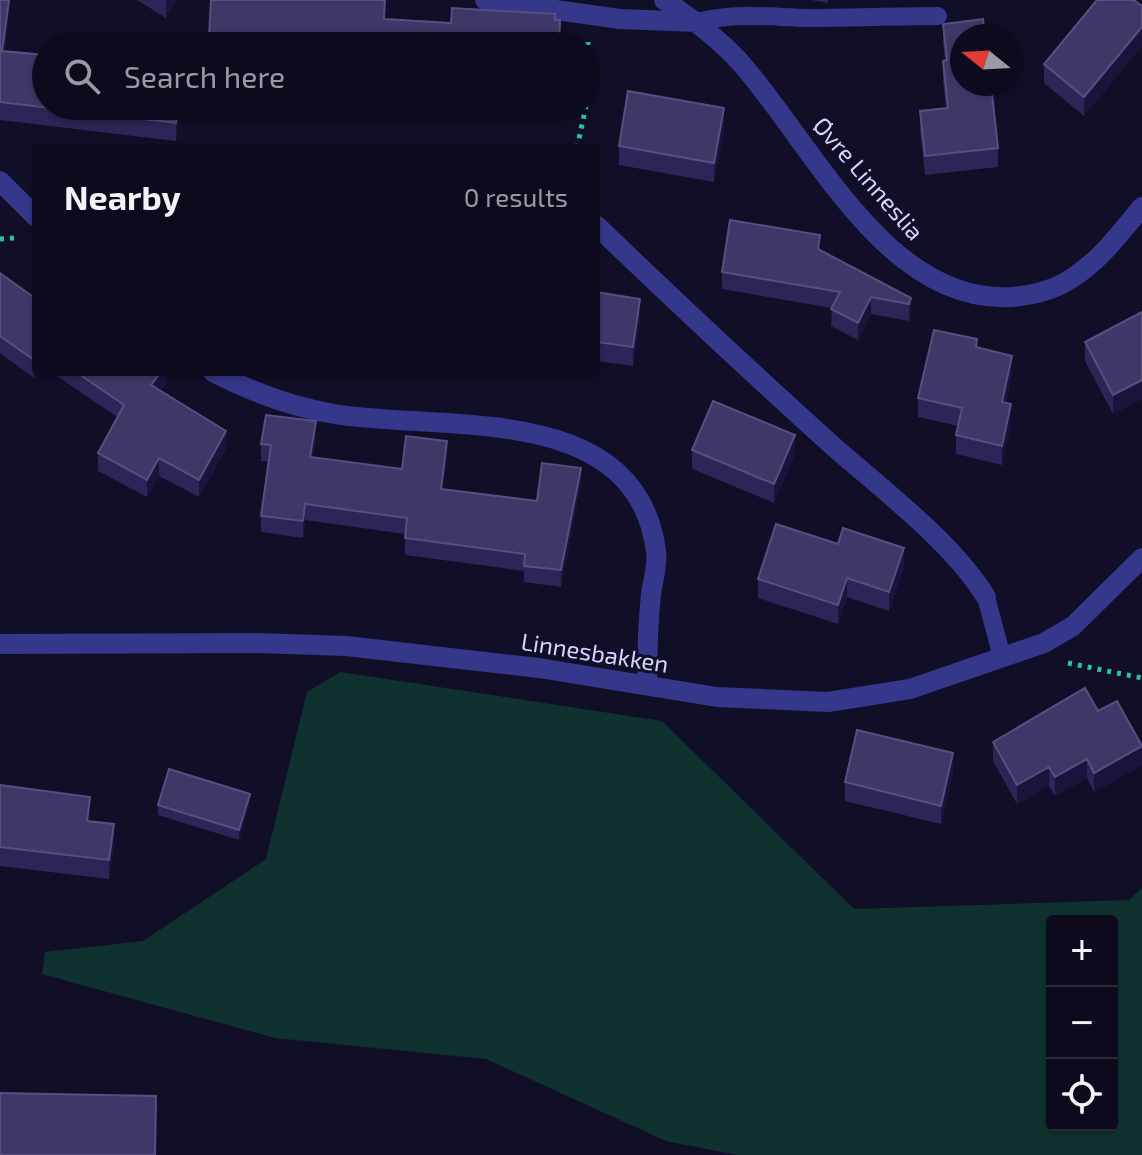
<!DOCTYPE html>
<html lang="en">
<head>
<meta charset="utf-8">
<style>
	body { margin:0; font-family:"Exo 2",sans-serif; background:#1b182b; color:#f1f3f6 }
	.controls { position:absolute; right:24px; bottom:24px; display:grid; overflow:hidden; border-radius:8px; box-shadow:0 2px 6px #0004 }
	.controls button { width:72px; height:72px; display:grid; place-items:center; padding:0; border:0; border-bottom:2px solid #2d2b3c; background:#0d0a1e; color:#f1f3f6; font:40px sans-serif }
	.compass { position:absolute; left:950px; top:24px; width:72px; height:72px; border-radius:50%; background:#0d0a1e; box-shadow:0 2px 6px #0004; rotate:288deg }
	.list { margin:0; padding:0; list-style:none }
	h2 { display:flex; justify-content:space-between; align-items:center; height:104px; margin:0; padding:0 32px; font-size:34px }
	h2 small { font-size:26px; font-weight:400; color:#9a9aa4 }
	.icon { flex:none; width:44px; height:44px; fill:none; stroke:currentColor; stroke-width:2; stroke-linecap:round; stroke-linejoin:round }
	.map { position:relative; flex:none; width:1142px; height:1155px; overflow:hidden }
	.search { position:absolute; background:#0d0a1e; box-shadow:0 2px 6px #0004; left:32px; top:32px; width:568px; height:88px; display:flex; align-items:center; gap:20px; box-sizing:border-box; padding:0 28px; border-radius:44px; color:#9a9aa4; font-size:30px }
	.panel { position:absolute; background:#0d0a1e; box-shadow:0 2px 6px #0004; left:32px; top:144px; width:568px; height:232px; border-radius:8px }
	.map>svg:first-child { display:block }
	.green { fill:#10322f; fill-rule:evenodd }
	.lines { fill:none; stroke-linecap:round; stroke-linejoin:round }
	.path { stroke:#26c1af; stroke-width:5; stroke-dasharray:4 6; stroke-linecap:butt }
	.lane { stroke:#35378a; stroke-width:18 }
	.street { stroke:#35378a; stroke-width:20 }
	.wall { fill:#2c2557 }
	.shaded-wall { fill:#19143c }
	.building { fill:#3e3869; stroke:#565080; stroke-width:2 }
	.labels { text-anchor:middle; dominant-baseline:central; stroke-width:6; stroke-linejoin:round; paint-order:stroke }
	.street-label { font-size:24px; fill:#d7d4ff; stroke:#110e28 }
</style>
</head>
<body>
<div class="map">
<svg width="1142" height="1155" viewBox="0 0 1142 1155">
	<rect width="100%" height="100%" fill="#110e28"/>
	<path class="green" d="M340,672L662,721L854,909L1129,900L1142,888V1155H737L666,1141L486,1059L275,1038L42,974L45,952L143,941L266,859L307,692ZM1052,921H1112V1125H1052Z"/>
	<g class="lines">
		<path class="path" d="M586,105L588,42
			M577,148L586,106
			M0,239L15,238
			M1068,663L1142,678"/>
		<path class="lane" d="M698,22C736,12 769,17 808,18C851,18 894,16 938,16
			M986,597L1002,657"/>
		<path class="street" d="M485,0L620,19L698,22
			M664,0C691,18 717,37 739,61C812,142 886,305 1012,297C1035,295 1056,290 1075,276C1102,258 1121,232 1142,207
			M0,181L36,217
			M596,225C674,300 753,374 834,447C882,489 953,543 986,597
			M213,372C252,392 291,407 334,414C444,432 636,400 656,551C658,565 653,580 651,594C648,624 647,654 647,685
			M0,644L257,643L346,646L539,668L717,697L828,702L910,689L1044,643L1073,626L1142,558"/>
	</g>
	<path class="wall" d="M0,0H10L5,51L46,106H180L176,141L0,120Z
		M137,0H176L166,18Z
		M211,0H385L384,19L451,23L560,20V46H209Z
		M811,0H828V3Z
		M1142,6V46L1084,116L1044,83V64Z
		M943,24L998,148V167L925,175L920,130V111L946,108L943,80V61L945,60L943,43Z
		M724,127L714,182L619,165V146Z
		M820,250L911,298V315L909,321L871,314L858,340L831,326L832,308L722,289V272Z
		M0,273L36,299V372H39L34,378L0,353Z
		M596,292L640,318L633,366L596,361Z
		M1142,312V399L1113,414L1085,361V342Z
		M977,347L1012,374L1006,403L1011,423L1002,465L956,454V435L958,426L918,417V398Z
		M51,372H167V381L160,391L226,449L199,497L159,476L147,497L98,471V453L117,417Z
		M316,438L313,457L402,469L447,458L443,489L537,501L581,484L561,587L524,582V571L405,555V534L305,520L303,538L261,532V516L269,461H261V444Z
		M692,450L795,454L774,503L692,469Z
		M838,544L904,567L889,611L847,597L838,624L758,598V579Z
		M1098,711L1142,765L1094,792L1087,778L1055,796L1049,786L1017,804L993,761V742Z
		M953,772L941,824L845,801V782Z
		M0,785L90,816L89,821L114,843L109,879L0,866Z
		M250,803L239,840L158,815V805Z"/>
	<path class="shaded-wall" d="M9,0H10V9L2,69V51Z
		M166,0H176L166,18Z
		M1142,27V46L1084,116V97Z
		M178,106H180L176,141V123Z
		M724,108V127L714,182V163Z
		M871,297V314L858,340V323Z
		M911,298V315L909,321V304Z
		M640,299V318L633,366V347Z
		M1012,356V374L1002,420V402Z
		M36,358V372H39L34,378V360Z
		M161,372H167V381L151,403V385Z
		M1142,380V399L1113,414V395Z
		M1011,404V423L1002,465V446Z
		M316,421V438L310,474V457Z
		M226,431V449L199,497V480Z
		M795,435V454L774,503V484Z
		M447,441V458L441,505V489Z
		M159,458V476L147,497V480Z
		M581,468V484L561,587V570Z
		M305,504V520L303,538V521Z
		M904,548V567L889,611V592Z
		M847,578V597L838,624V605Z
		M1142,746V765L1094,792V773Z
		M953,753V772L941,824V806Z
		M1087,759V778L1055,796V777Z
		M1049,767V786L1017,804V785Z
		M250,794V803L239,840V830Z
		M90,797V816L87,840V821Z
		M114,824V843L109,879V860Z"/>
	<path class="building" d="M0,0H9L2,51L46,55V106H178L176,123L0,102Z
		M211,0H385L384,19L451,23L452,8L555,14V20H560L559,46H299V42L209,36Z
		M1097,0H1134L1142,6V27L1084,97L1044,64Z
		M983,19L985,36H962V84H991L998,148L925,156L920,111L948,108L943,61L947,60L943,24Z
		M628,91L724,108L714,163L619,146Z
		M730,220L820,235L818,249L911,298L909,304L871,297L858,323L831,309L840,292L722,272Z
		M0,273L36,299V358L34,360L0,336Z
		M596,292L640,299L633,347L596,342Z
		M1142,312V380L1113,395L1085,342Z
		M934,330L977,339L976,347L1012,356L1002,402L1011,404L1002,446L956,435L962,408L918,398Z
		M76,372H161L151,385L226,431L199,480L159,458L147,480L98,453L124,405Z
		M713,401L795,435L774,484L692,450Z
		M266,415L316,421L310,457L402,469L406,436L447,441L441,489L537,501L542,463L581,468L561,570L524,566L525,554L405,538L407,518L305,504L303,521L261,516L271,445L261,444Z
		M776,524L838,544L843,528L904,548L889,592L847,578L838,605L758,579Z
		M1085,688L1098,711L1117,701L1142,746L1094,773L1087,759L1055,777L1049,767L1017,785L993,742Z
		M857,730L953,753L941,806L845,782Z
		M169,769L250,794L239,830L158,805Z
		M0,785L90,797L87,821L114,824L109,860L0,847Z
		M0,1093L156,1096L155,1155H0Z"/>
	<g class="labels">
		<g class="street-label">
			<text transform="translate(869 178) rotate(49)">Øvre Linneslia</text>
			<text transform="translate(595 652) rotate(9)">Linnesbakken</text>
		</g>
	</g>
</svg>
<div class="controls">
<button>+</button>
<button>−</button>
<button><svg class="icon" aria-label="locate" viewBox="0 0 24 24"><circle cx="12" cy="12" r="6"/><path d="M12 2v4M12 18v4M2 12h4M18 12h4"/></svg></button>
</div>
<svg class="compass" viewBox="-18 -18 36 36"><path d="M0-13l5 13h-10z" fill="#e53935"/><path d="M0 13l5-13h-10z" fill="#9a9aa4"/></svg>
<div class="search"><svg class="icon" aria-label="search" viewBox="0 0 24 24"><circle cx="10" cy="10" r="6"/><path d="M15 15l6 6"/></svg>Search here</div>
<section class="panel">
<h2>Nearby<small>0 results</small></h2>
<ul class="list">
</ul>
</section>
</div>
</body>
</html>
